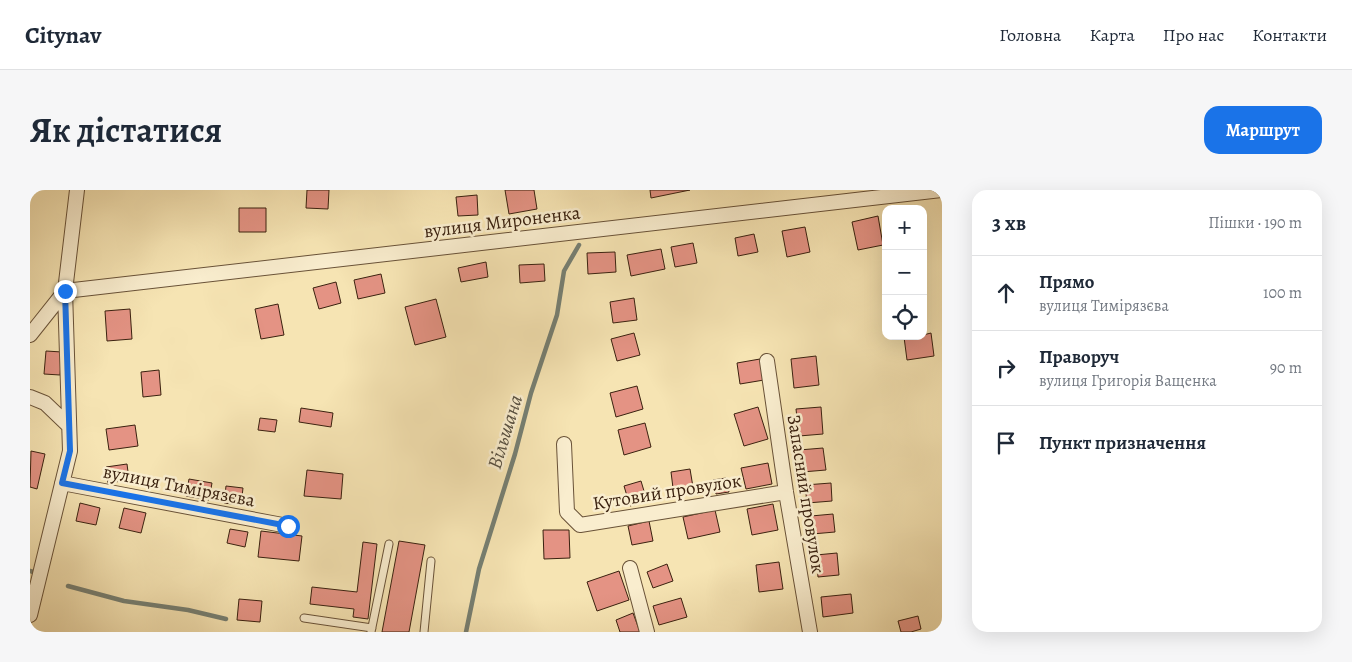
<!DOCTYPE html>
<html lang="uk">
<head>
<meta charset="utf-8">
<style>
	body { margin:0; font-family:Alegreya,serif; background:#f6f6f7; color:#1f2937 }
	.controls { position:absolute; right:15px; top:15px; display:grid; overflow:hidden; border-radius:10px; box-shadow:0 5px 20px #0002 }
	.controls button { width:45px; height:45px; display:grid; place-items:center; padding:0; border:0; border-bottom:1px solid #e0e1e3; background:#fff; color:#1f2937; font:25px sans-serif }
	.stop { position:absolute; width:15px; height:15px; margin:-11px; border:4px solid #1a73e8; border-radius:50%; background:#fff }
	.stop.end { background:#1a73e8; border-color:#fff; box-shadow:0 1px 5px #0008 }
	.list { margin:0; padding:0; list-style:none }
	h2 { display:flex; justify-content:space-between; align-items:center; height:65px; margin:0; padding:0 20px; font-size:21px }
	h2 small { font-size:16px; font-weight:400; color:#747a83 }
	.list li { display:grid; grid-template-columns:32px 1fr auto; gap:15px; align-items:center; box-sizing:border-box; height:75px; padding:0 20px; border-top:1px solid #e0e1e3 }
	.list b { display:block; font-size:19px; white-space:nowrap }
	.list p { margin:0; font-size:16px; white-space:nowrap; color:#747a83 }
	.list em { font-size:16px; font-style:normal; color:#747a83 }
	.icon { flex:none; width:28px; height:28px; fill:none; stroke:currentColor; stroke-width:2; stroke-linecap:round; stroke-linejoin:round }
	.map { position:relative; flex:none; width:912px; height:442px; overflow:hidden; border-radius:15px }
	header { display:flex; align-items:center; gap:30px; box-sizing:border-box; height:70px; padding:0 25px; background:#fff; border-bottom:1px solid #e0e1e3 }
	header strong { font-size:24px }
	nav { display:flex; gap:28px; margin-inline-start:auto; font-size:18px }
	.intro { display:flex; align-items:center; justify-content:space-between; box-sizing:border-box; height:120px; padding:0 30px }
	h1 { margin:0; font-size:35px }
	.button { padding:12px 22px; border-radius:15px; background:#1a73e8; color:#fff; font-size:18px; font-weight:700 }
	main { display:flex; gap:30px; padding:0 30px }
	aside { flex:1; background:#fff; border-radius:15px; box-shadow:0 5px 20px #0002 }
	.map>svg:first-child { display:block }
	.lines { fill:none; stroke-linecap:round; stroke-linejoin:round }
	.stream { stroke:#767f72; stroke-width:4.5 }
	.building { fill:#e49384; stroke:#3a210f }
	.lane-casing { stroke:#695238; stroke-width:9 }
	.street-casing { stroke:#695238; stroke-width:16 }
	.lane { stroke:#f9edce; stroke-width:7 }
	.street { stroke:#f9edce; stroke-width:14 }
	.route { stroke:#1a73e8; stroke-width:6 }
	.labels { text-anchor:middle; dominant-baseline:central; stroke-width:5; stroke-linejoin:round; paint-order:stroke }
	.street-label { font-size:19px; fill:#3a210f; stroke:#f9edce }
	.water-label { font-size:20px; font-style:italic; fill:#585041; stroke:#f9edce }
</style>
</head>
<body>
<header>
<strong>Citynav</strong>
<nav><a>Головна</a><a>Карта</a><a>Про нас</a><a>Контакти</a></nav>
</header>
<div class="intro"><h1>Як дістатися</h1><a class="button">Маршрут</a></div>
<main>
<div class="map">
<svg width="912" height="442" viewBox="0 0 912 442">
	<rect width="100%" height="100%" fill="#f6e4b3"/>
	<filter id="stains"><feTurbulence type="fractalNoise" baseFrequency=".004" numOctaves="4"/><feColorMatrix values="0 0 0 0 .2 0 0 0 0 .09 0 0 0 0 .02 0 0 0 .5 -.17"/></filter>
	<radialGradient id="worn" r=".72"><stop offset=".6" stop-color="#630" stop-opacity="0"/><stop offset="1" stop-color="#630" stop-opacity=".3"/></radialGradient>
	<g class="lines">
		<path class="stream" d="M0,381L3,382
			M38,396L94,411L158,420L196,429
			M436,442L449,379L485,264L501,203L527,125L534,81L549,55"/>
	</g>
	<path class="building" d="M277,0H299L298,19L276,18Z
		M475,0H504L507,19L479,24Z
		M620,0H660L621,8Z
		M447,5L448,25L428,26L426,7Z
		M209,18H236V42H209Z
		M848,26L853,55L828,60L822,32Z
		M775,37L780,62L757,67L752,41Z
		M724,44L728,62L708,66L705,48Z
		M663,53L667,73L645,77L641,57Z
		M631,59L635,79L601,86L597,65Z
		M585,62L586,82L558,84L557,63Z
		M456,72L458,87L431,92L428,78Z
		M514,74L515,91L490,93L489,75Z
		M351,84L355,103L328,109L324,90Z
		M306,92L311,113L289,119L283,98Z
		M604,108L607,130L583,133L580,112Z
		M406,109L416,147L385,155L375,117Z
		M248,114L254,145L231,149L225,119Z
		M100,119L102,149L77,151L75,121Z
		M604,143L610,165L587,171L581,149Z
		M901,143L904,166L877,170L874,147L893,146V145Z
		M16,161L32,162L30,185L14,184Z
		M786,166L789,195L764,198L761,169Z
		M730,169L734,190L710,194L707,173Z
		M129,180L131,205L113,207L111,182Z
		M607,196L613,219L586,227L580,203Z
		M728,217L738,249L714,256L704,224Z
		M791,217L793,244L769,246L766,219Z
		M271,218L303,223L301,237L269,232Z
		M230,228L247,230L245,242L228,240Z
		M615,233L621,257L594,265L588,240Z
		M105,235L108,256L79,260L76,239Z
		M793,258L796,280L772,282L769,260Z
		M1,261L15,264L7,299L0,297Z
		M738,273L742,294L716,299L711,278Z
		M97,274L99,290L78,293L76,277Z
		M660,279L664,303L644,306L641,282Z
		M277,280L313,284L311,309L274,306Z
		M696,288L699,302L686,304L683,290Z
		M159,289L182,293L179,310L156,306Z
		M611,291L617,311L600,316L594,296Z
		M801,293L802,311L777,313L775,295Z
		M196,296L213,298L211,315L194,313Z
		M50,313L70,318L66,335L46,331Z
		M743,314L748,340L722,345L717,319Z
		M94,318L116,323L111,343L89,338Z
		M685,320L690,342L658,349L653,327Z
		M803,324L805,342L782,344L781,326Z
		M619,331L623,351L602,355L598,336Z
		M200,339L218,342L215,357L197,353Z
		M513,340H539L540,368L514,369Z
		M231,341L272,346L269,371L228,367Z
		M369,351L395,355L379,442H352Z
		M333,352L347,354L338,429L323,427L324,419L280,414L282,397L327,402Z
		M807,363L809,385L788,387L786,365Z
		M749,372L753,399L729,402L726,375Z
		M637,374L643,391L623,398L617,382Z
		M589,381L599,410L567,421L557,392Z
		M821,404L823,423L793,427L791,407Z
		M651,408L657,427L629,435L623,416Z
		M209,409L232,411L230,432L207,430Z
		M603,423L610,442H590L586,430Z
		M888,426L891,439L881,442H871L868,431Z"/>
	<g class="lines">
		<defs>
			<path id="lane" d="M274,428L342,438
				M341,442L359,354
				M394,442L401,371"/>
			<path id="street" d="M0,145L35,101L912,0
				M737,171L756,302L780,442
				M0,207L15,213L39,236
				M534,254L537,322L550,335L756,302
				M32,293L258,336
				M600,378L617,442
				M0,425L40,261L35,101L47,0"/>
		</defs>
		<use href="#lane" class="lane-casing"/>
		<use href="#street" class="street-casing"/>
		<use href="#lane" class="lane"/>
		<use href="#street" class="street"/>
	</g>
	<g class="lines">
		<path class="route" d="M35,101L40,261L32,293L258,336"/>
	</g>
	<g class="labels">
		<g class="street-label">
			<text transform="translate(472 32) rotate(-7)">вулиця Мироненка</text>
			<text transform="translate(149 296) rotate(11)">вулиця Тимірязєва</text>
			<text transform="translate(637 302) rotate(-9)">Кутовий провулок</text>
			<text transform="translate(776 304) rotate(81)">Запасний провулок</text>
		</g>
		<g class="water-label">
			<text transform="translate(475 242) rotate(-73)">Вільшана</text>
		</g>
	</g>
	<rect width="100%" height="100%" filter="url(#stains)"/>
	<rect width="100%" height="100%" fill="url(#worn)"/>
</svg>
<div class="controls">
<button>+</button>
<button>−</button>
<button><svg class="icon" aria-label="locate" viewBox="0 0 24 24"><circle cx="12" cy="12" r="6"/><path d="M12 2v4M12 18v4M2 12h4M18 12h4"/></svg></button>
</div>
<div class="stop" style="left:258px;top:336px"></div>
<div class="stop end" style="left:35px;top:101px"></div>
</div>
<aside>
<h2>3 хв<small>Пішки · 190 m</small></h2>
<ul class="list">
<li><svg class="icon" aria-label="ahead" viewBox="0 0 24 24"><path d="M12 20V5M6 11l6-6 6 6"/></svg><div><b>Прямо</b><p>вулиця Тимірязєва</p></div><em>100 m</em></li>
<li><svg class="icon" aria-label="right" viewBox="0 0 24 24"><path d="M7 20v-9h11M14 6l5 5-5 5"/></svg><div><b>Праворуч</b><p>вулиця Григорія Ващенка</p></div><em>90 m</em></li>
<li><svg class="icon" aria-label="arrive" viewBox="0 0 24 24"><path d="M6 21V4h12l-3 4 3 4H6"/></svg><div><b>Пункт призначення</b></div></li>
</ul>
</aside>
</main>
</body>
</html>
